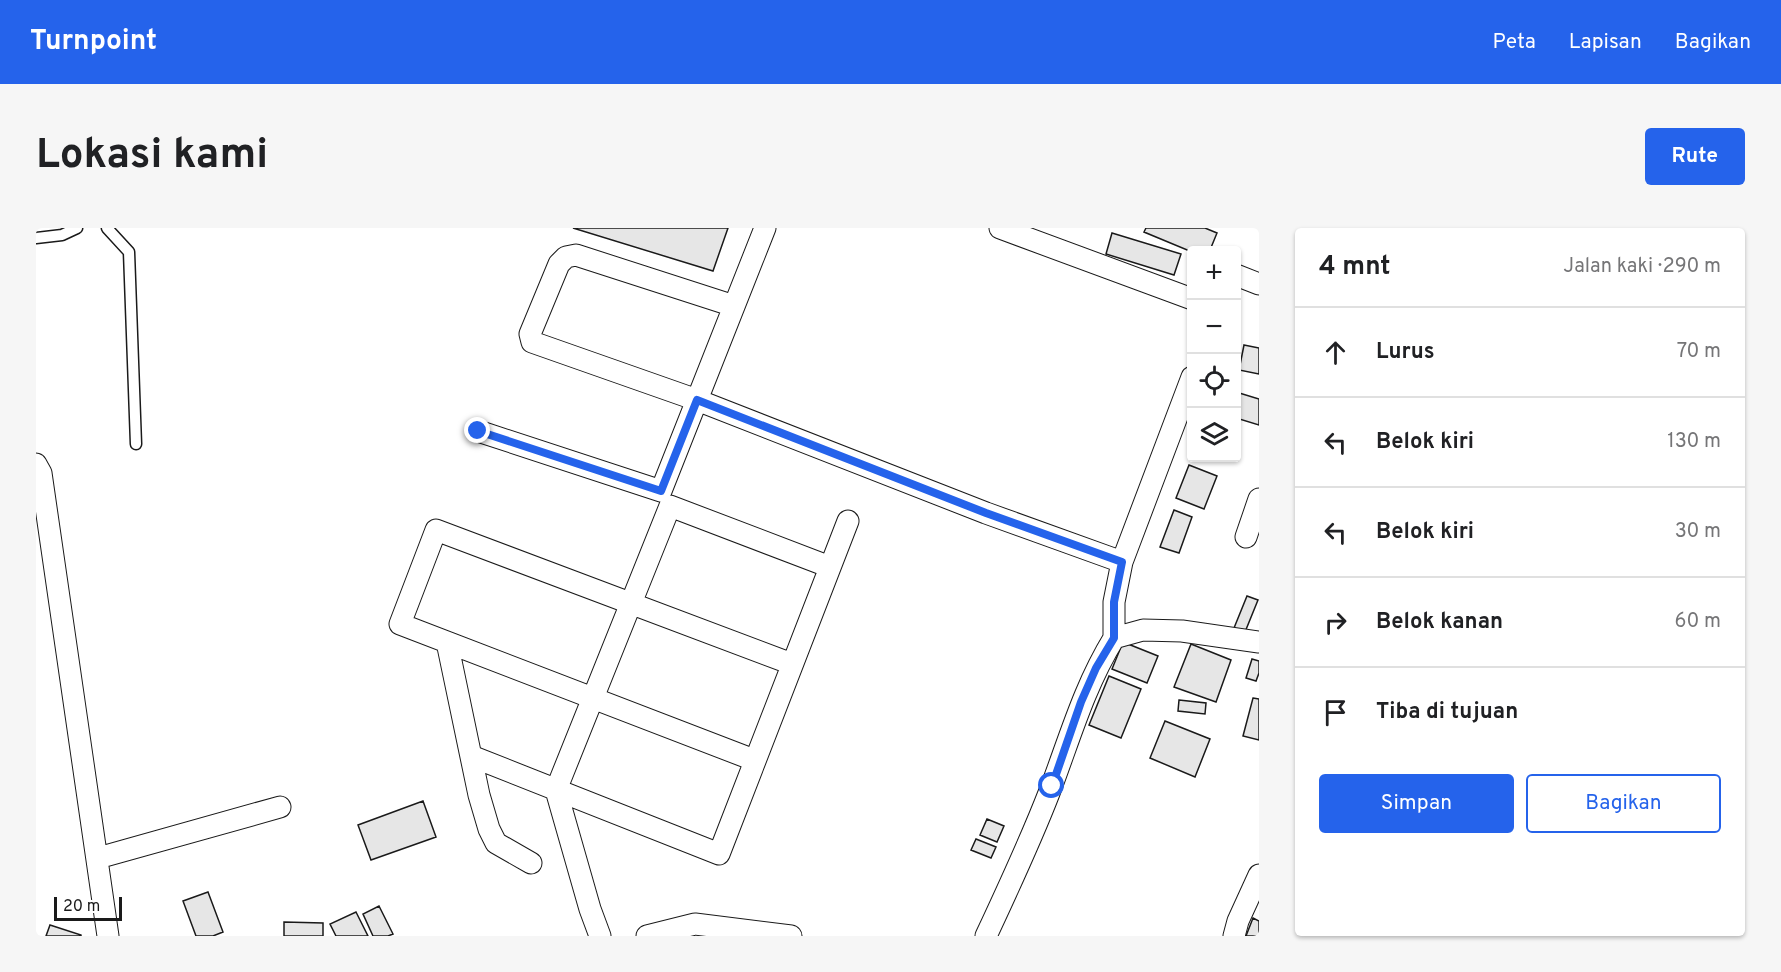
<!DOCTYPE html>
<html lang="id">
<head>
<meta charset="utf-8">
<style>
	body { margin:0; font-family:Overpass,sans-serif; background:#f6f6f6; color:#202124 }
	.controls { position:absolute; right:18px; top:18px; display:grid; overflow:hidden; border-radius:6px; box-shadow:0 2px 4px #0004 }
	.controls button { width:54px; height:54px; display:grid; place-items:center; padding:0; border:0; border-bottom:2px solid #e0e0e0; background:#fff; color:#202124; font:30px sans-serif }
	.scale { position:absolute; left:18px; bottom:15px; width:68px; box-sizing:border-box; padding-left:6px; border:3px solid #1a1a1a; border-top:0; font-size:16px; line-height:21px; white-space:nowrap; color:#1a1a1a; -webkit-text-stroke:4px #fff; paint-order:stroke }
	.stop { position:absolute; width:18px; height:18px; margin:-14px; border:4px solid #2563eb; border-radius:50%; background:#fff }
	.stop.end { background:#2563eb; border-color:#fff; box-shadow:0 2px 6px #0008 }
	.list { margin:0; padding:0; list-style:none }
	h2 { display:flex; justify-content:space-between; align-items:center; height:78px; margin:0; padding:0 24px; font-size:26px }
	h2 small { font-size:20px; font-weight:400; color:#757577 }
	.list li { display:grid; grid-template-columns:39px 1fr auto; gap:18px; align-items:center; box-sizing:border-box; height:90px; padding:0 24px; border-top:2px solid #e0e0e0 }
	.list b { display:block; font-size:22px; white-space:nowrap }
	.list em { font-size:20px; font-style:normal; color:#757577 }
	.actions { display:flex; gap:12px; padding:18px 24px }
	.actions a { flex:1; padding:14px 0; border:2px solid #2563eb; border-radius:6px; text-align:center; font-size:21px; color:#2563eb }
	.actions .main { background:#2563eb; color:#fff }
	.icon { flex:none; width:33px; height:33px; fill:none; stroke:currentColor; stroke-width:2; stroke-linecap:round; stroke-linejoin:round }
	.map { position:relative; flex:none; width:1223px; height:708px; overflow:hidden; border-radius:6px }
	header { display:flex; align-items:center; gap:36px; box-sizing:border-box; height:84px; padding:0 30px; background:#2563eb; color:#fff }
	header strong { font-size:28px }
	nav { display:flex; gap:33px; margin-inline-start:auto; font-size:21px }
	.intro { display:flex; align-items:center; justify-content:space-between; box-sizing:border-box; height:144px; padding:0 36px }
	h1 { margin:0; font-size:42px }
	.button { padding:15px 27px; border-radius:6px; background:#2563eb; color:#fff; font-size:21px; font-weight:700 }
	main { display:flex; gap:36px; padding:0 36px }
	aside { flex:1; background:#fff; border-radius:6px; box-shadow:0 2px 4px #0004 }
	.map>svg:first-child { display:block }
	.building { fill:#e6e6e6; stroke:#1a1a1a; stroke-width:1.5 }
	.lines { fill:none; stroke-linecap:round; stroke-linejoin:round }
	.lane-casing { stroke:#1a1a1a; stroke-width:13 }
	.street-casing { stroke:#1a1a1a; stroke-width:23 }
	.lane { stroke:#fff; stroke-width:10 }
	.street { stroke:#fff; stroke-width:21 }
	.route { stroke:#2563eb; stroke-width:8 }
</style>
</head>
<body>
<header>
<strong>Turnpoint</strong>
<nav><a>Peta</a><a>Lapisan</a><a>Bagikan</a></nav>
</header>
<div class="intro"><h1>Lokasi kami</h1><a class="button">Rute</a></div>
<main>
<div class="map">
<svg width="1223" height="708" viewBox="0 0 1223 708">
	<rect width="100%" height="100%" fill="#fff"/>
	<path class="building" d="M537,0H692L677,43Z
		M1110,0H1169L1181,5L1174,22L1156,24L1108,4Z
		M1076,5L1145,26L1138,47L1070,26Z
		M1208,117L1223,120V146L1203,142Z
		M1200,164L1223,171V197L1200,190Z
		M1153,237L1181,248L1168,281L1140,270Z
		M1138,282L1156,289L1143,325L1124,319Z
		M1211,368L1222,372L1209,404L1198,400Z
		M1087,414L1122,428L1111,455L1076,441Z
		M1155,416L1195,432L1180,474L1138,459Z
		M1216,431L1223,433V445L1220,453L1210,450Z
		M1073,448L1105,461L1085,510L1053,497Z
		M1217,470L1223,471V512L1207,508Z
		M1143,472L1170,475L1169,486L1142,483Z
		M1129,493L1174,511L1159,549L1114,530Z
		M387,573L400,609L335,632L322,597Z
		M951,591L968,598L961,614L944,607Z
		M940,611L960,619L955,630L935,622Z
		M172,664L187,704L177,708H160L147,673Z
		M343,678L357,706L352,708H337L327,686Z
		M320,684L332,708H300L294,696Z
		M1217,690L1223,693V708H1210Z
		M248,694L287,695V708H248Z
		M14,697L45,707V708H10Z"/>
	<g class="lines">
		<defs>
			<path id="lane" d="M71,0L93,24L100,216
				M0,10L26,7L41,0"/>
			<path id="street" d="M964,0L1156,71
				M1200,47L1223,56
				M698,78L540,27L530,29L523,36L494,106L496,114L661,172L950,285L1086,334
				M442,203L625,263L729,0
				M0,236L5,245L72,708
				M1210,309L1223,271
				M1078,410V374L1086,334L1156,149
				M411,414L443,567L453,601L460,615L495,635
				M435,528L683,626L812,293
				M718,532L364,396L400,302L756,436
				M62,630L244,579
				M564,708L554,681L520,562L634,278L794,339
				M611,708L659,696L755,708
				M950,708C972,661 994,614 1013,565C1034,510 1047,461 1078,410L1107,402L1146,403L1223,414
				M1198,708L1202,693L1223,647"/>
		</defs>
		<use href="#lane" class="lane-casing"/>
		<use href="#street" class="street-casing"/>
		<use href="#lane" class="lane"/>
		<use href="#street" class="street"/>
	</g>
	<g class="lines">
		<path class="route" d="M442,203L625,263L661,172L950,285L1086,334L1078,374V410L1060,440L1045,474L1016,558"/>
	</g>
</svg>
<div class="controls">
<button>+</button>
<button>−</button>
<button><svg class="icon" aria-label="locate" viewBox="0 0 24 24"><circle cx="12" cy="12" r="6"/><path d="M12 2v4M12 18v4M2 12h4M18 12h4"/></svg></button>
<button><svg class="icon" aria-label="layers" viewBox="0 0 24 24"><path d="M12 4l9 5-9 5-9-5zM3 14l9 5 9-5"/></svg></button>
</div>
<div class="scale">20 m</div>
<div class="stop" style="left:1016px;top:558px"></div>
<div class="stop end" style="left:442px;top:203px"></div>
</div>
<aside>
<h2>4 mnt<small>Jalan kaki · 290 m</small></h2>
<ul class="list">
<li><svg class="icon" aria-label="ahead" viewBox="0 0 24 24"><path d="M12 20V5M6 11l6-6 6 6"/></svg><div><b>Lurus</b></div><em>70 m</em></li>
<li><svg class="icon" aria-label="left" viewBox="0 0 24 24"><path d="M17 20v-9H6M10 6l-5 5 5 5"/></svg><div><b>Belok kiri</b></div><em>130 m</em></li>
<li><svg class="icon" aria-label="left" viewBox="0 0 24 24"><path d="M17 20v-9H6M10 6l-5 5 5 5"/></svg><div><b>Belok kiri</b></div><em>30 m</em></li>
<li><svg class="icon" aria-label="right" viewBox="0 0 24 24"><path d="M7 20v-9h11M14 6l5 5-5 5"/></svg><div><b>Belok kanan</b></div><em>60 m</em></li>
<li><svg class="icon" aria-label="arrive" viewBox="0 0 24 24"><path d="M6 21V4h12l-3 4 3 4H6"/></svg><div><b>Tiba di tujuan</b></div></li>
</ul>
<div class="actions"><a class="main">Simpan</a><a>Bagikan</a></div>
</aside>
</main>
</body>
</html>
